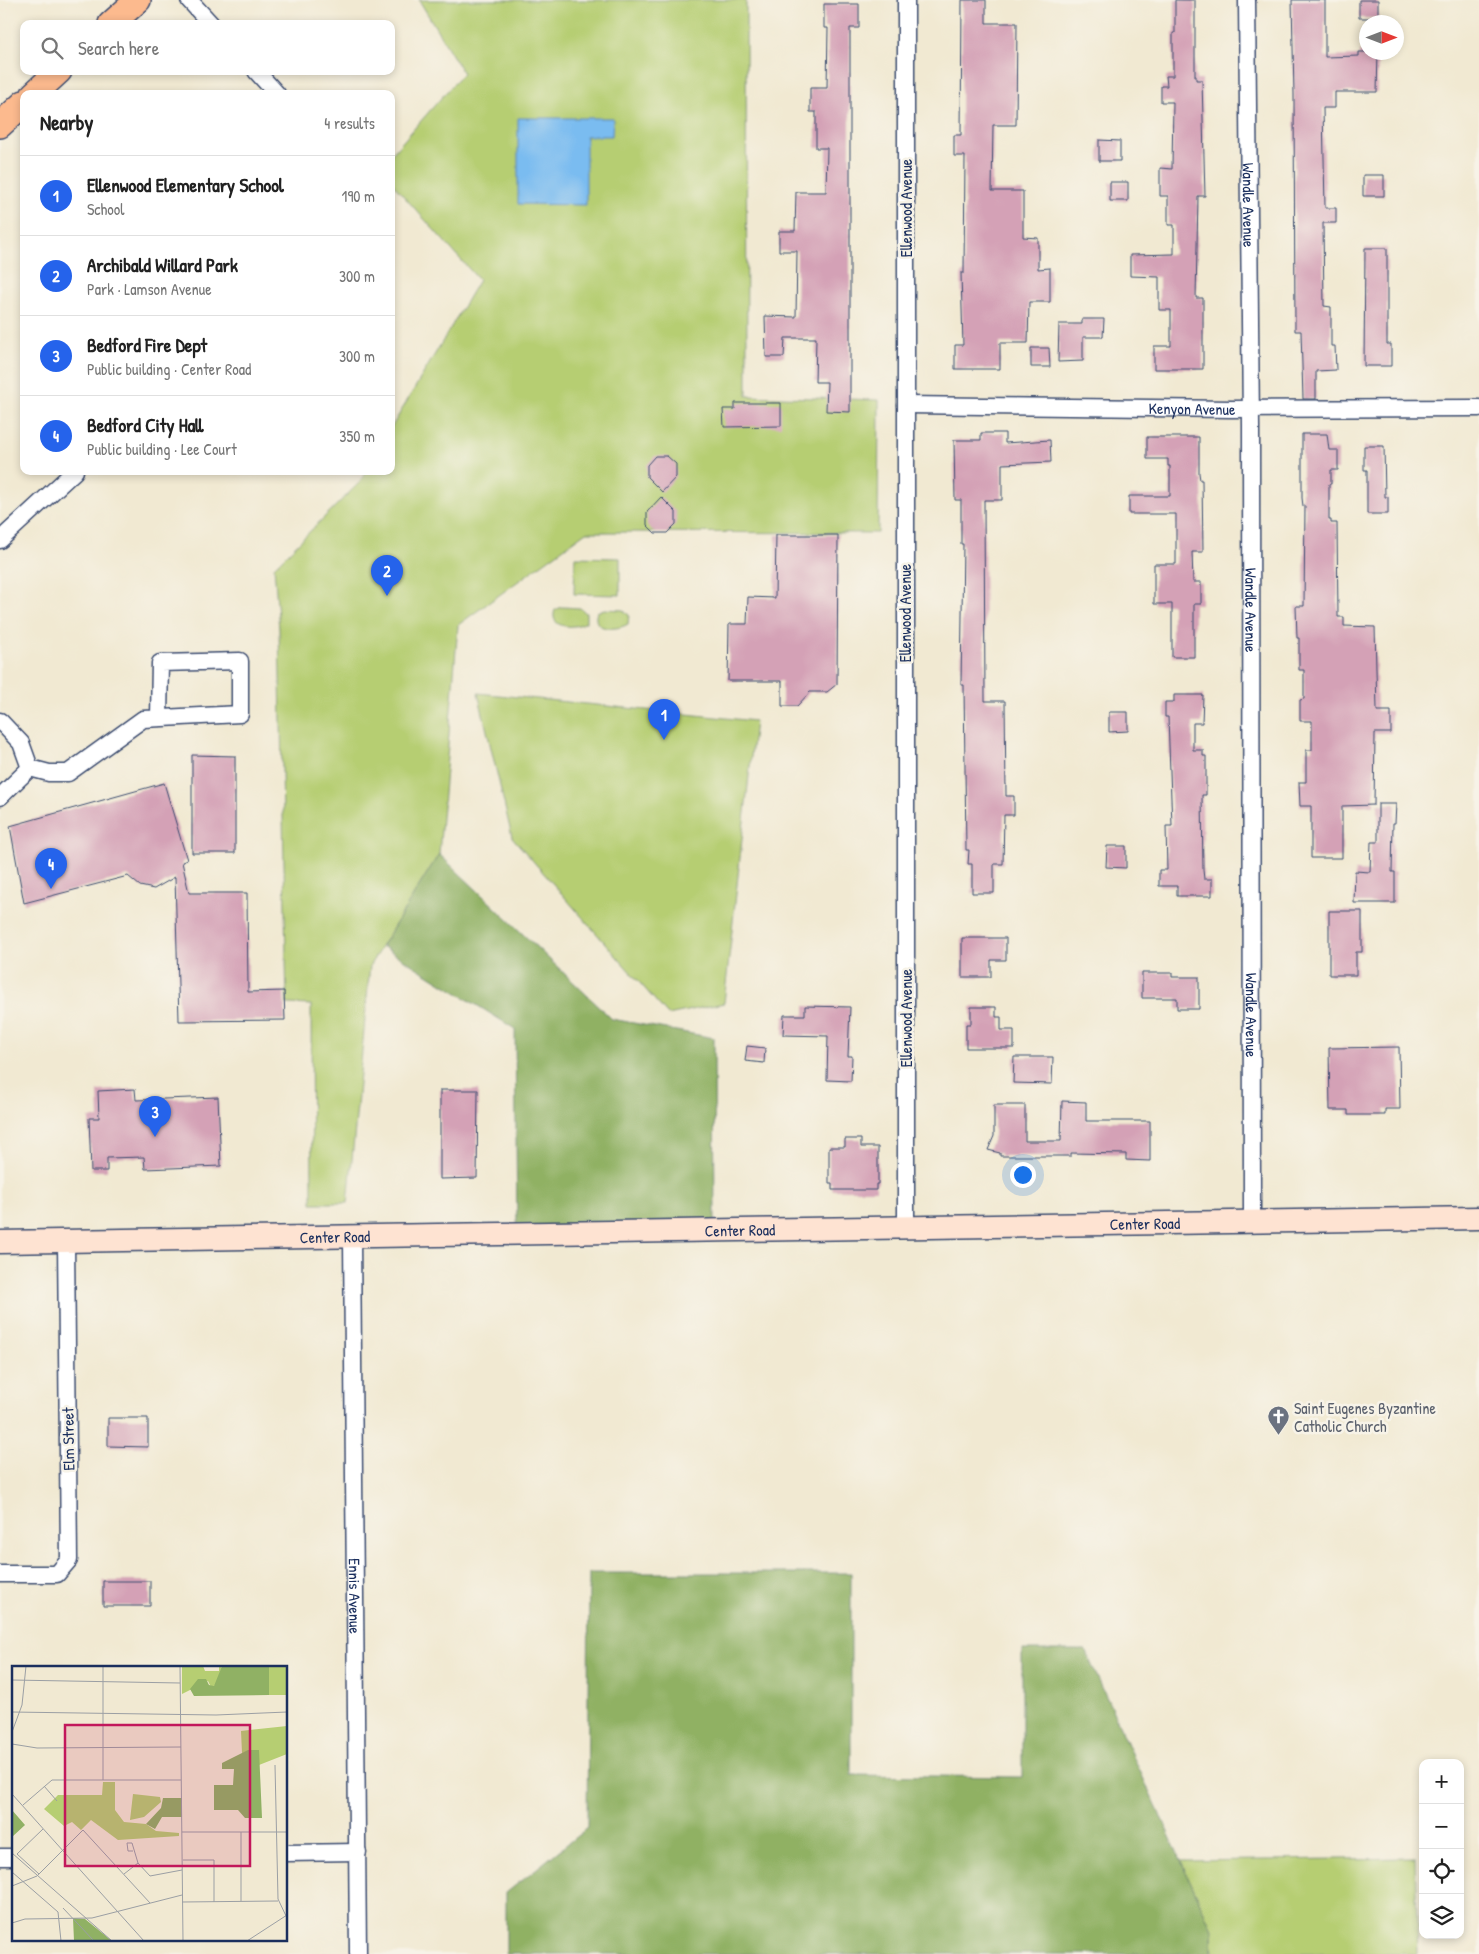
<!DOCTYPE html>
<html lang="en">
<head>
<meta charset="utf-8">
<style>
	body { margin:0; font-family:"Patrick Hand",sans-serif; background:#f6f6f6; color:#222 }
	.controls { position:absolute; right:15px; bottom:15px; display:grid; overflow:hidden; border-radius:10px; box-shadow:0 2px 8px #0003 }
	.controls button { width:45px; height:45px; display:grid; place-items:center; padding:0; border:0; border-bottom:1px solid #e0e0e0; background:#fff; color:#222; font:25px sans-serif }
	.compass { position:absolute; left:1359px; top:15px; width:45px; height:45px; border-radius:50%; background:#fff; box-shadow:0 2px 8px #0003; rotate:90deg }
	.you { position:absolute; left:1022px; top:1174px; width:18px; height:18px; margin:-12px; border:4px solid #fff; border-radius:50%; background:#1a73e8; box-shadow:0 0 0 8px #1a73e833 }
	.badge { display:grid; place-items:center; width:32px; height:32px; border-radius:50%; background:#2563eb; color:#fff; font-size:16px; font-weight:700 }
	.pin { position:absolute; translate:-50% -41px; filter:drop-shadow(0 1px 2px #0008) }
	.pin::after { content:''; position:absolute; top:26px; width:18px; height:15px; background:inherit; clip-path:polygon(0 0,100% 0,50% 100%) }
	.list { margin:0; padding:0; list-style:none }
	h2 { display:flex; justify-content:space-between; align-items:center; height:65px; margin:0; padding:0 20px; font-size:21px }
	h2 small { font-size:16px; font-weight:400; color:#767676 }
	.list li { display:grid; grid-template-columns:32px 1fr auto; gap:15px; align-items:center; box-sizing:border-box; height:80px; padding:0 20px; border-top:1px solid #e0e0e0 }
	.list b { display:block; font-size:19px; white-space:nowrap }
	.list p { margin:0; font-size:16px; white-space:nowrap; color:#767676 }
	.list em { font-size:16px; font-style:normal; color:#767676 }
	.icon { flex:none; width:28px; height:28px; fill:none; stroke:currentColor; stroke-width:2; stroke-linecap:round; stroke-linejoin:round }
	.map { position:relative; flex:none; width:1479px; height:1954px; overflow:hidden }
	.search { position:absolute; background:#fff; box-shadow:0 2px 8px #0003; left:20px; top:20px; width:375px; height:55px; display:flex; align-items:center; gap:12px; box-sizing:border-box; padding:0 18px; border-radius:10px; color:#767676; font-size:19px }
	.panel { position:absolute; background:#fff; box-shadow:0 2px 8px #0003; left:20px; top:90px; width:375px; height:385px; border-radius:10px }
	.map>svg:first-child { display:block }
	.green { fill:#b6ce72; stroke:#687e68 }
	.forest { fill:#90b164; stroke:#567061 }
	.water { fill:#7abcf0; stroke:#4a76a7 }
	.building { fill:#d4a1b6 }
	.lines { fill:none; stroke-linecap:round; stroke-linejoin:round }
	.street-casing { stroke:#3b4b6f; stroke-width:19 }
	.secondary-casing { stroke:#3b4b6f; stroke-width:25 }
	.primary-casing { stroke:#3b4b6f; stroke-width:28 }
	.street { stroke:#fff; stroke-width:16 }
	.secondary { stroke:#fee3d2; stroke-width:22 }
	.primary { stroke:#fcba8e; stroke-width:25 }
	.labels { text-anchor:middle; dominant-baseline:central; stroke-width:5; stroke-linejoin:round; paint-order:stroke }
	.street-label { font-size:16px; fill:#1b2f5e; stroke:#f7f3e8 }
	.worship-label { font-size:16px; fill:#5b616d; stroke:#f7f3e8; text-anchor:start }
	.inset-road { fill:none; stroke:#9b9fa4; stroke-width:1 }
	.view { fill:#c2185b; fill-opacity:0.15; stroke:#c2185b; stroke-width:2.5 }
	.inset-edge { fill:none; stroke:#1b2f5e; stroke-width:2.5 }
</style>
</head>
<body>
<div class="map">
<svg width="1479" height="1954" viewBox="0 0 1479 1954">
	<rect width="100%" height="100%" fill="#f7f3e8"/>
	<filter id="ink" filterUnits="userSpaceOnUse"><feTurbulence type="fractalNoise" baseFrequency=".02" numOctaves="2"/><feDisplacementMap in="SourceGraphic" scale="10" xChannelSelector="R" yChannelSelector="G"/><feConvolveMatrix kernelMatrix="1 2 1 2 8 2 1 2 1" color-interpolation-filters="sRGB"/></filter>
	<filter id="wash" filterUnits="userSpaceOnUse"><feTurbulence type="fractalNoise" baseFrequency=".0096" numOctaves="4" result="noise"/><feDisplacementMap in="SourceGraphic" scale="20" xChannelSelector="R" yChannelSelector="G"/><feGaussianBlur stdDeviation="1.12" result="paint"/><feColorMatrix in="noise" values="0 0 0 0 0 0 0 0 0 0 0 0 0 0 0 0 0 1.4 0 .05"/><feComposite in="paint" operator="in"/></filter>
	<g filter="url(#wash)">
		<rect width="100%" height="100%" fill="#f1e9d2"/>
		<path class="green" d="M419,0H746L747,396L879,400L878,533L586,532L458,625L439,854L370,965L348,1203H312L311,1005L287,1004L279,629L274,567L360,482L366,471H391V428L479,280L391,182V155L463,73Z
			M575,557L620,558V595L574,594Z
			M562,607L580,608L586,613V622C575,629 548,629 555,610Z
			M604,609L623,610L629,615L628,624C617,631 590,631 597,612Z
			M478,693L755,721L724,1003L668,1015L512,837Z
			M1415,1858L1418,1954H1213L1212,1929L1181,1861Z"/>
		<path class="forest" d="M439,854L612,1019L714,1038L715,1230L517,1234L515,1029L382,946Z
			M589,1573H851V1775L1022,1777V1650H1085L1212,1929V1954H506V1893L587,1828Z"/>
		<path class="water" d="M518,118H613L612,136H586V205L518,204Z"/>
		<g id="blocks">
			<path class="building" d="M962,0H986V23H1017L1016,125H993L992,191H1023V237L1038,238V269L1050,268V302H1029L1028,343H1000V369H955V345H963L961,273H964L965,156H954V135H961Z
				M1175,0H1195V76H1196V80H1202L1205,196H1198L1196,298H1203V369H1154V346H1171V310H1159V277L1130,276V255L1174,254V225H1168V196H1160V168L1172,169L1173,102H1161V86H1167L1166,76H1173V33H1175Z
				M1292,0H1325V57L1359,56V52H1378L1377,92H1335V108H1323L1325,208H1336V223H1323L1324,306L1331,307V346H1335L1336,370L1316,371V399H1303L1301,331H1295L1294,94Z
				M1359,0H1378V18H1359Z
				M824,4H859V28H850V412L826,411L827,382H815L816,338H785L784,357H766L765,316L796,317L797,251H779V231H795L796,192H826L827,148H816V112H810V88H827L828,28H824Z
				M1099,140L1120,141V161H1099Z
				M1363,175H1384V196H1363Z
				M1110,182H1128V201H1110Z
				M1365,248H1387V344H1391V366H1364Z
				M1082,319H1104L1103,337H1083V361L1058,362L1059,324H1082Z
				M1031,348H1049L1050,367H1031Z
				M735,403H781V426L724,427L723,409H735Z
				M981,433H1005V443L1050,440L1051,462L1002,464V500H984L985,701H1005L1006,796H1014V815H1004L1003,864H994V893H972V864H968L969,850H966L964,685H961L963,544H961V500H955L954,440H981Z
				M1302,434H1327L1329,450H1338V470H1331V484H1329V520H1331V523H1337L1338,617H1344V626L1375,627L1377,711H1391V733H1375L1374,805L1342,806V858H1311V806H1300L1299,782H1306V750H1312V721H1300V700L1304,699V670H1299V638H1297L1296,606H1304L1305,506H1303L1302,498Z
				M1147,437H1199V473L1200,480H1202L1203,552H1192L1193,582H1201V604H1194V657H1172V604H1154V564H1176V514H1129V496H1170V466H1168V459H1147Z
				M1364,446H1384L1385,497H1388V514H1367V470H1364Z
				M655,456H667L676,464V477L662,492L647,477V465Z
				M661,497L676,512V524L667,533H655L647,525V512Z
				M776,535H838L837,684L827,692H810L797,706H782V681H728L729,624H747L748,597L775,598Z
				M1174,695H1203L1202,723H1193V750H1203V756H1206V795H1202L1203,870L1204,879H1212V896H1177V886H1159V870H1167L1166,826H1172L1168,717H1165V702H1174Z
				M1109,712H1128V731L1109,732Z
				M192,755L235,756V853H192Z
				M164,783L187,860L182,862L189,893H247L248,992L284,991L285,1020L179,1021L175,877L154,889L140,886L128,876L24,903L10,826Z
				M1378,804H1396L1395,823H1393L1392,872H1395V903H1354L1355,871L1370,872L1371,842H1378Z
				M1107,846H1126V868L1106,867Z
				M1329,911H1362V952H1356V975H1329Z
				M962,938H1006V960H991V977H962Z
				M1142,973H1172V977H1199V1009H1177V998H1142Z
				M805,1006L850,1007L848,1056H852L851,1081L827,1080L828,1036L783,1035L784,1015H805Z
				M971,1007H996V1017H1001V1030H1014V1048H966V1024H971Z
				M747,1046L765,1048L764,1063L745,1061Z
				M1399,1047L1400,1109H1385V1115H1348V1110H1330L1329,1048Z
				M1014,1057H1053L1052,1084L1013,1083Z
				M135,1089L136,1100L218,1097L221,1166L145,1169L144,1157L107,1158V1171H91L89,1118H99L98,1091Z
				M440,1090H478L477,1178L440,1179Z
				M1062,1101L1086,1102V1121H1150V1161L1126,1160V1154L1071,1153V1156H1000V1153L988,1150L994,1136V1105H1025V1141H1061Z
				M845,1139H861V1147H878V1184H876V1190H832V1183H829V1147H845Z
				M108,1418H148V1447L108,1446Z
				M103,1581H150V1606H103Z"/>
		</g>
	</g>
	<g filter="url(#ink)">
		<use href="#blocks" fill-opacity="0" stroke="#3b4b6f" stroke-width="1"/>
		<g class="lines">
			<defs>
				<g id="street">
					<path d="M189,0L211,24"/>
					<path d="M906,0V1226"/>
					<path id="s1" d="M1247,0L1251,426L1252,1221"/>
					<path d="M256,71L277,94"/>
					<path id="s2" d="M906,405L1231,409L1479,408"/>
					<path d="M0,540L75,471"/>
					<path d="M0,721L21,743L30,768"/>
					<path d="M30,768L49,773H68L143,719L240,714V661L160,663L159,718"/>
					<path d="M0,797L30,768"/>
					<path id="s3" d="M352,1237L358,1954"/>
					<path d="M0,1574H57L69,1560L66,1241"/>
					<path d="M286,1853L358,1852"/>
					<path d="M0,1857H14"/>
				</g>
				<g id="secondary">
					<path id="s4" d="M0,1242L1479,1218"/>
				</g>
				<path id="primary" d="M111,24L138,0
					M34,94L59,71
					M0,125L24,103"/>
			</defs>
			<use href="#street" class="street-casing"/>
			<use href="#secondary" class="secondary-casing"/>
			<use href="#primary" class="primary-casing"/>
			<use href="#street" class="street"/>
			<use href="#secondary" class="secondary"/>
			<use href="#primary" class="primary"/>
		</g>
	</g>
	<defs>
		<symbol id="church-pin" viewBox="-11 -11 22 30"><path d="M0 17L-7.5 6A9.5 9.5 0 1 1 7.5 6Z" fill="#6b7280" stroke="#f7f3e8"/><path d="M-1.2-6h2.4v3.5h3.3v2.4h-3.3V6h-2.4V-.1h-3.3v-2.4h3.3Z" fill="#fff"/></symbol>
	</defs>
	<g fill-rule="evenodd">
		<use href="#church-pin" x="1266" y="1404" width="25" height="34"/>
	</g>
	<g class="labels">
		<g class="street-label">
			<text stroke="none"><textPath href="#s1" startOffset="205">Wandle Avenue</textPath></text>
			<text transform="translate(906 208) rotate(-90)">Ellenwood Avenue</text>
			<text stroke="none"><textPath href="#s2" startOffset="286">Kenyon Avenue</textPath></text>
			<text stroke="none"><textPath href="#s1" startOffset="610">Wandle Avenue</textPath></text>
			<text transform="translate(905 613) rotate(-90)">Ellenwood Avenue</text>
			<text stroke="none"><textPath href="#s1" startOffset="1015">Wandle Avenue</textPath></text>
			<text transform="translate(906 1018) rotate(-90)">Ellenwood Avenue</text>
			<text stroke="none"><textPath href="#s4" startOffset="1145">Center Road</textPath></text>
			<text stroke="none"><textPath href="#s4" startOffset="740">Center Road</textPath></text>
			<text stroke="none"><textPath href="#s4" startOffset="335">Center Road</textPath></text>
			<text transform="translate(68 1439) rotate(-91)">Elm Street</text>
			<text stroke="none"><textPath href="#s3" startOffset="359">Ennis Avenue</textPath></text>
		</g>
		<g class="worship-label">
			<text x="1294" y="1408">Saint Eugenes Byzantine<tspan x="1294" dy="18">Catholic Church</tspan></text>
		</g>
	</g>
	<g transform="translate(12 1666)">
		<rect width="275" height="275" fill="#f1e9d2"/>
		<path d="M191,0L193,5H207V0H210L204,19L199,21L196,15L170,28V0ZM257,0H275V29H257ZM275,60V88L247,99V85L230,87L229,65ZM91,116H103V144L112,156L134,158L144,165L167,167V170L106,174L79,154L69,164L60,156L52,160L32,143L46,129H90ZM121,128L148,131L149,136L132,151L118,154Z" fill="#b6ce72"/>
		<path d="M210,0H257V29L182,30L178,23L186,13H194L197,19L202,20ZM236,84H247L250,152H233L226,144H202V119H221L222,103H210V97ZM151,132H170V151H150L143,163L134,158L149,142ZM0,144L13,159L0,171ZM61,252L73,253L100,275H62Z" fill="#90b164"/>
		<path class="inset-road" d="M168,0L171,275M0,14L168,17M0,46L204,49L275,46M0,66L10,39L14,0M0,78L25,82L169,81M263,99L266,233L275,252M91,114V0M32,120L45,135M0,128L132,275M11,139L40,114H169M170,166H275M229,166V235M121,185H116L115,177H120L126,197L138,210L170,204M0,187L100,275M171,194H202V236M0,206L46,246L49,275M27,208L5,188L31,163M112,208L126,197M0,220L25,210L71,164L138,237M170,236L266,235M51,242L82,275M0,257L13,253L80,252L170,229M235,275L275,249"/>
		<path class="view" d="M53,59H238V200H53Z"/>
		<rect width="275" height="275" class="inset-edge"/>
	</g>
</svg>
<div class="controls">
<button>+</button>
<button>−</button>
<button><svg class="icon" aria-label="locate" viewBox="0 0 24 24"><circle cx="12" cy="12" r="6"/><path d="M12 2v4M12 18v4M2 12h4M18 12h4"/></svg></button>
<button><svg class="icon" aria-label="layers" viewBox="0 0 24 24"><path d="M12 4l9 5-9 5-9-5zM3 14l9 5 9-5"/></svg></button>
</div>
<svg class="compass" viewBox="-18 -18 36 36"><path d="M0-13l5 13h-10z" fill="#e53935"/><path d="M0 13l5-13h-10z" fill="#767676"/></svg>
<div class="you"></div>
<div class="pin badge" style="left:664px;top:740px">1</div>
<div class="pin badge" style="left:387px;top:596px">2</div>
<div class="pin badge" style="left:155px;top:1137px">3</div>
<div class="pin badge" style="left:51px;top:889px">4</div>
<div class="search"><svg class="icon" aria-label="search" viewBox="0 0 24 24"><circle cx="10" cy="10" r="6"/><path d="M15 15l6 6"/></svg>Search here</div>
<section class="panel">
<h2>Nearby<small>4 results</small></h2>
<ul class="list">
<li><span class="badge">1</span><div><b>Ellenwood Elementary School</b><p>School</p></div><em>190 m</em></li>
<li><span class="badge">2</span><div><b>Archibald Willard Park</b><p>Park · Lamson Avenue</p></div><em>300 m</em></li>
<li><span class="badge">3</span><div><b>Bedford Fire Dept</b><p>Public building · Center Road</p></div><em>300 m</em></li>
<li><span class="badge">4</span><div><b>Bedford City Hall</b><p>Public building · Lee Court</p></div><em>350 m</em></li>
</ul>
</section>
</div>
</body>
</html>
